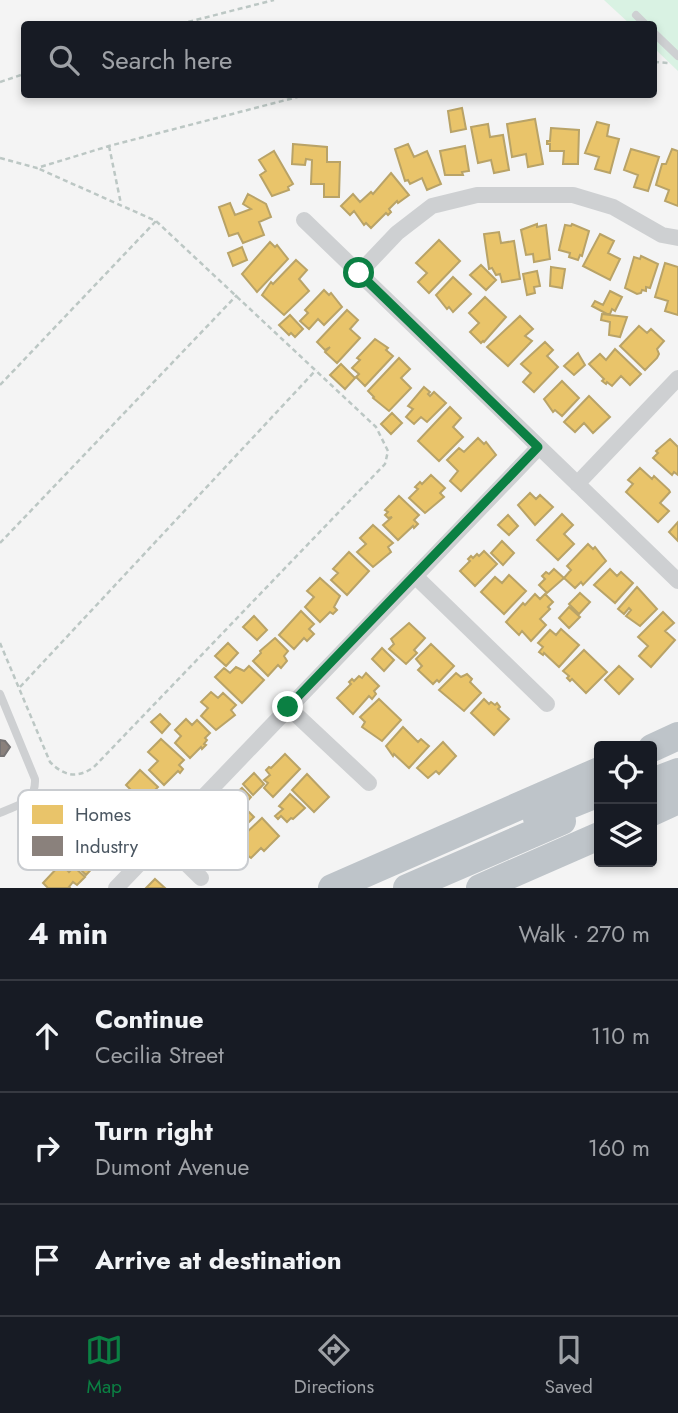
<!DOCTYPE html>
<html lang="en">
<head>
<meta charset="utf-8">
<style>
	body { margin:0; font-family:Jost,sans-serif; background:#242831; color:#f1f3f6 }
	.controls { position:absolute; right:21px; bottom:21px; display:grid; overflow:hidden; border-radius:7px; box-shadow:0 4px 10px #0003 }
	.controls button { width:63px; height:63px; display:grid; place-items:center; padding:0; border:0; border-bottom:2px solid #363941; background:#171b24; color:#f1f3f6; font:35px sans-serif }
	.stop { position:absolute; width:21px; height:21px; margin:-16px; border:5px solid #0b8043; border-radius:50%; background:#fff }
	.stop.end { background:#0b8043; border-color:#fff; box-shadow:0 2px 7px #0008 }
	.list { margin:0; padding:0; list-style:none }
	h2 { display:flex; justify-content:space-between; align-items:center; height:91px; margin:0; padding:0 28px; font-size:30px }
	h2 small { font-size:23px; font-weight:400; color:#9ea1a6 }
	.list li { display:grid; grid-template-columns:46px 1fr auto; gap:21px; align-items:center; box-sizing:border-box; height:112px; padding:0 28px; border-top:2px solid #363941 }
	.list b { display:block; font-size:26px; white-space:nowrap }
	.list p { margin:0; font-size:23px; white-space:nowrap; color:#9ea1a6 }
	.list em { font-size:23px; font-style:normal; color:#9ea1a6 }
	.icon { flex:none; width:38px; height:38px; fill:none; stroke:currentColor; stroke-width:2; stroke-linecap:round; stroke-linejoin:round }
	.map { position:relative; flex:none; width:678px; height:888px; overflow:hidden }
	.search { position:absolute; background:#171b24; box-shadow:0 4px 10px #0003; left:21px; right:21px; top:21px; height:77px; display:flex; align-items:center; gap:18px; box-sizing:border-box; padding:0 24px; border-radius:7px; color:#9ea1a6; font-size:26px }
	.sheet { height:427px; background:#171b24 }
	nav { display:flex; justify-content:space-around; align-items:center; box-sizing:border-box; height:98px; border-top:2px solid #363941; background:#171b24; font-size:19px; color:#9ea1a6 }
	nav a { display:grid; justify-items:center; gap:4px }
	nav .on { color:#0b8043 }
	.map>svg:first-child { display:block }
	.green { fill:#d9f2e3 }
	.homes { fill:#e9c46a; stroke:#b9a367; stroke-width:2 }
	.industry { fill:#8a817c; stroke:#777474; stroke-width:2 }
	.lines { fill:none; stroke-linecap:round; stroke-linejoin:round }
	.path { stroke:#bcc7c4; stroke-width:2.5; stroke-dasharray:5 3.5; stroke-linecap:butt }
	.lane { stroke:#ced0d2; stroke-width:8 }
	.street { stroke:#ced0d2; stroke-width:16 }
	.highway { stroke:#bec4c9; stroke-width:28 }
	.route { stroke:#0b8043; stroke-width:9 }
	.key { fill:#fff; stroke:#c9ccd0; stroke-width:2 }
	.key-label { font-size:19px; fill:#4a5661 }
</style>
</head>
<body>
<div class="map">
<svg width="678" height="888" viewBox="0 0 678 888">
	<rect width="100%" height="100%" fill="#f4f4f4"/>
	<path class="green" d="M604,0H678V71L654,48V24H630Z"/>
	<path class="homes" d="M462,108L466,129L451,132L448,111Z
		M535,119L543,164L528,167L526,154L512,157L507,124Z
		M597,122L609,125L607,136L619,139L610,173L595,169L599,157L585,153Z
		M488,124L490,137L503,135L509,170L494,173L491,160L478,163L471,127Z
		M551,128L579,130L578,164H563L564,151H550V144H547V141H550Z
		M293,144L327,147V162H340L339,197H324V184H311L312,160L306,159L305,165L292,164Z
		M408,144L414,157L427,151L441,184L427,190L422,178L410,184L408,180L405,181L395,149Z
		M465,146L469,171L462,172L463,175H445L440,151Z
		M631,149L659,157L648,191L634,187L638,175L624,170Z
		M672,149L678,151V206L665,201L669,190L656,185L662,164H666Z
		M274,151L293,184L288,187L289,190L272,196L260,175L266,171L259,160Z
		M391,173L409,195L398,203L397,201L389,209L391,212L388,215L386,213L371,228L366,223L364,225L354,211L350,215L341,206L353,194L360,202L371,192L373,194Z
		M248,194L266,204L271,217L259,222L264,235L243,243L238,233L229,236L219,207L230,203L235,215L251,209L243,204Z
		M537,224V227L546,225L550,259L534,262L533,254L526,255L521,230Z
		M572,224L589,231L582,256L580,255L578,260L569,257L570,253L559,250L565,225L571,226Z
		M499,232L501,243L514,241L520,279L502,282L500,274L496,275L492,268L489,269L484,234Z
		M600,234L614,241L608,253L620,259L610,280L583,266Z
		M439,240L460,261L429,293L418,282L427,273L416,263Z
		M270,242L275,247L277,245L288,259L257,292L242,274Z
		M242,247L247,260L233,266L228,253Z
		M641,256L658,264L650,288L646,287V291L642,290L641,293L637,294L625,288L634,257L640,259Z
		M296,260L307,270L299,279L309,291L284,315L262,295L271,282L273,284Z
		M665,263L678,267V315L665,311L668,301L655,297Z
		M481,265L496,280L486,290L470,275Z
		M551,267L565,269L562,288L550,286Z
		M537,271L540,286L534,287L535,293L527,295L523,274Z
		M453,277L471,294L453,312L449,307L447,309L436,295Z
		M324,290L329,295L331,293L342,307L324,325L318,319L309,329L300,321L308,313L305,310Z
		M610,291L622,297L615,311L612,309L610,314H607L592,306L595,301L603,305Z
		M485,297L506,317L484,342L483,341L481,343L470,332L479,323L469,313Z
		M347,310L358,320L350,329L360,338L337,363L325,352L330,347L325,350L317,342Z
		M602,314L627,317L620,337L609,335L610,322L601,320Z
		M290,315L303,329L295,337L291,333L289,335L279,325Z
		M520,316L533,329L525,336L532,341L508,366L487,347Z
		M639,326L647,333L651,329L664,341L657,349L659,354L657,358L645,370L620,346Z
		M375,339L388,348L386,350L393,356L365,386L356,377L359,374L352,368L360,360L357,358Z
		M545,342L553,350L547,356L558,367L534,392L523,382L531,373L521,364Z
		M615,349L641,374L630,385L621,376L612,386L607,382L606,384L602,381L604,379L589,364L600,354L606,360Z
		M578,353L585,365L574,375L564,366Z
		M399,358L410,369L401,378L411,388L389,411L373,398L374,397L368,391Z
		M341,364L355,378L345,389L330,375Z
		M562,381L579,398L562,416L555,410L553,412L544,399Z
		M424,387L430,392L428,394L430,396L434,392L446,403L427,422L421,417L414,424L406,417L413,409L408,406Z
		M589,396L610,417L593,433L584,423L575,432L564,422Z
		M450,407L461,418L453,427L463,437L439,461L418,441Z
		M392,413L402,423L391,434L381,424Z
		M478,438L484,444L486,442L496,455L461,491L450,481L458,471L447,460L459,448L464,452Z
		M670,439L678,447V475L674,472L672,475L653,458L658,453L656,451Z
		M640,468L652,479L654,476L669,490L670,492L660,503L669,511L658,522L626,492L633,484L628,480Z
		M431,475L445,488L440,493L444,497L425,513L409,498L418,489L415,487L420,482L422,484Z
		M530,493L536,499L540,495L553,507L535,525L518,505Z
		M399,496L419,515L414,520L418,524L414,528L413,526L398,540L383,525L392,517L388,518L385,515L388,512L385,510Z
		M562,514L573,525L564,534L574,544L558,560L537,540Z
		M508,515L518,526L509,535L498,525Z
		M678,522V541L669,532Z
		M373,525L393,543L388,547L391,552L373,567L357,552L366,544L360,538Z
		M502,541L514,553L503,565L491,553Z
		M588,544L593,549L595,547L606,561L583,585L581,582L575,588L564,578L571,570L567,566Z
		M484,551L497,564L475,586L460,571L470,561L468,559L471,556L473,558L477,554L479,556Z
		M349,552L369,571L347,595L331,580L338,573L333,569Z
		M554,569L564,578L547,593L539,585L545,579L542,576L546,572L549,574Z
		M610,569L617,576L621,572L633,583L615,603L594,585Z
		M509,575L526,591L504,614L481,592L495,577L502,583Z
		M320,578L340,596L334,607L337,610L333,614L330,612L320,622L305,607L314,597L307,591Z
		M637,587L657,609L640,626L626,616L631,610L629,608L624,614L618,609Z
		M580,593L590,602L579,614L569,604Z
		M535,594L540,599L545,594L553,602L548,607L550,609L540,619L546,625L531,641L522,631L519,635L506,622L523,603L525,605Z
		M569,607L580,617L569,628L559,618Z
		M301,611L314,624L309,629L314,634L307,641L304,638L294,649L279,635Z
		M663,612L674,623L665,631L675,640L651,667L639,656L648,646L638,637Z
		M254,616L267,630L257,640L243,627Z
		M409,623L425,638L414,650L417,653L406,664L389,649L394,644L391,639Z
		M561,629L579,645L559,667L544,653L543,655L539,652L543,647L538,643L550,630L556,635Z
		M275,638L288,651L284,656L287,661L281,668L278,665L268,676L253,661L261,653L260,651Z
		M228,643L238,653L226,666L215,656Z
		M431,644L454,666L439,682L437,680L433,684L418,670L422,666L416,659Z
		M382,648L394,660L384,671L372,659Z
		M584,650L607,672L586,693L572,679L570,681L567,678L569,676L563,671Z
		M249,666L264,680L242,703L215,677L224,668L230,673L236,667L244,671Z
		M619,666L633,679L619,694L605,680Z
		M366,673L379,686L374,691L376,694L372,699L369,696L353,714L337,698L351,684L349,682L352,679L354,681L359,676L362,678Z
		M456,673L461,677L467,674L472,679L470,682L481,693L464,711L439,690Z
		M211,692L218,698L223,693L236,705L231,710L235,715L216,730L201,716L208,708L201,702Z
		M379,699L401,720L382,741L362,727L365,722L360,717Z
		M484,699L489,704L491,702L495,705L497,703L500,707L498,709L509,719L494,735L471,713Z
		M160,714L170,724L162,733L151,722Z
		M186,719L192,725L197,720L210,733L205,738L207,740L204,744L206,745L202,749L201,747L190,758L175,743L181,736L175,730Z
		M403,727L418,742L421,739L429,746L409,768L394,754L393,756L386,746Z
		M161,739L184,760L179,765L183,769L180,773L178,771L164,785L149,770L158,761L148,752Z
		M443,742L456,756L439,774L436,771L428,778L417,768Z
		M285,754L300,769L273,797L264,788L268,783L264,780L270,775L266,770L269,767L271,768Z
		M140,770L158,787L153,792L157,796L138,812L123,797L130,789L126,785Z
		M254,773L264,784L253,795L243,784Z
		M307,774L329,797L314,812L292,790Z
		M242,788L251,797L243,806L254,817L237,834L239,837L232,844L230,842L223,849L208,834L232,810L235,812L240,807L231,798Z
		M290,794L305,808L293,819L291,818L287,822L281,816L278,819L275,816L283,809L279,806Z
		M262,818L279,836L264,851L261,848L251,858L247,855L237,864L226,852Z
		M87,839L103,854L97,859L99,861L86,875L72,861L79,854L76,851Z
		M59,866L62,869L64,867L69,872L74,867L85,877L77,885L73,882L69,887L70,888H48L43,883Z
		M155,879L165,888H146Z"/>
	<path class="industry" d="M0,740L5,741L10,747L4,756H0Z"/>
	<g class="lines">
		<path class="path" d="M180,24L274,0
			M654,62L668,63
			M0,82L24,74
			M109,146L121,204
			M0,158L37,168L109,146L309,94
			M0,385L156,221
			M0,543L237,295
			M0,643L50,762C64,776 77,779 94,767L385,464L388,451L376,427L156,221L37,168
			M20,687L316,370"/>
		<path class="lane" d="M636,15L645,24
			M654,33L678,56
			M0,694L35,779C36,803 19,804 0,813"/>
		<path class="street" d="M304,220L678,581
			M359,273L397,233L432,206L477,195H573L613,207L662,235L678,238
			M577,484L678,378
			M415,576L547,704
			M288,707L369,783
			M162,840L201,878
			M116,888L539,447"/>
		<path class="highway" d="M652,748L678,736
			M652,782L678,772
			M652,812L678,800
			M537,818L599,793
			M332,888L599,771
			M407,888L562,821
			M480,888L599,836"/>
	</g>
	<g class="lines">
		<path class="route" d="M288,707L538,447L359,273"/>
	</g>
	<rect x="18" y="790" width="230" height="80" rx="10" class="key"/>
	<rect x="32" y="805" width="31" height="19" fill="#e9c46a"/>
	<rect x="32" y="836" width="31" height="20" fill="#8a817c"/>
	<g class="key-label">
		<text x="75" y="821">Homes</text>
		<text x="75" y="853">Industry</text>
	</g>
</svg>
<div class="controls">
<button><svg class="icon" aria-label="locate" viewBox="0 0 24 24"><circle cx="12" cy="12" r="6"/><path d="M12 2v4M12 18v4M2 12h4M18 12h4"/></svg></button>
<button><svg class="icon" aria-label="layers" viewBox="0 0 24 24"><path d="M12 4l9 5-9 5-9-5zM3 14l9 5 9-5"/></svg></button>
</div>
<div class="stop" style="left:359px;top:273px"></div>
<div class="stop end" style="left:288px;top:707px"></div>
<div class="search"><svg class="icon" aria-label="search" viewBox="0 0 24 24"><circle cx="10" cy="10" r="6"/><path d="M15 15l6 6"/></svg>Search here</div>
</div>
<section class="sheet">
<h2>4 min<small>Walk · 270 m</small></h2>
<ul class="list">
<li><svg class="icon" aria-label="ahead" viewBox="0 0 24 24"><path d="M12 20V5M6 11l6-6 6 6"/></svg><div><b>Continue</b><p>Cecilia Street</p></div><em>110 m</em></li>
<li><svg class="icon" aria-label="right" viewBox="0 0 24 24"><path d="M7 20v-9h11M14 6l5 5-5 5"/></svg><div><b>Turn right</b><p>Dumont Avenue</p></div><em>160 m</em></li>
<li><svg class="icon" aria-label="arrive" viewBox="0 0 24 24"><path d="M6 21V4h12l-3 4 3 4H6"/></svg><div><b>Arrive at destination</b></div></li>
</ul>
</section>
<nav>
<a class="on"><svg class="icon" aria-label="map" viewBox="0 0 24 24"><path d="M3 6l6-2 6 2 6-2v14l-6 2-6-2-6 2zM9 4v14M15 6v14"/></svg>Map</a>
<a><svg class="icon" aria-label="directions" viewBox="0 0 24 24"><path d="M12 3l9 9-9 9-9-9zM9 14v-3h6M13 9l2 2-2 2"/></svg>Directions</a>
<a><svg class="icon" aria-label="saved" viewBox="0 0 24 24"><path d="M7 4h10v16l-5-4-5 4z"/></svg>Saved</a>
</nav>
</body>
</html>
